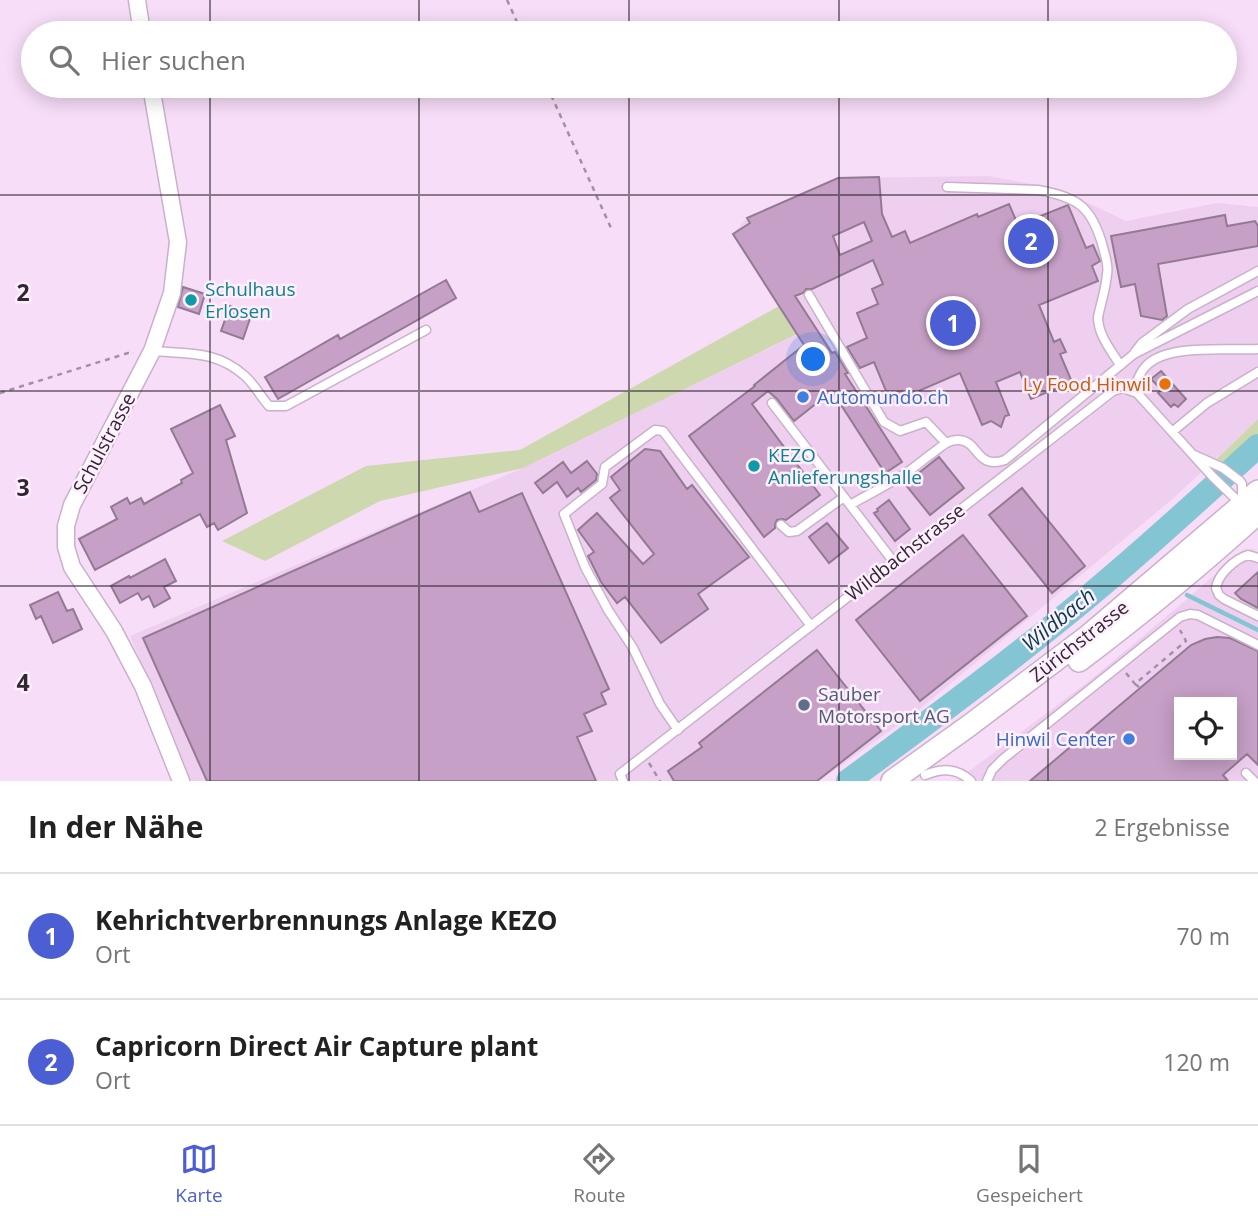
<!DOCTYPE html>
<html lang="de">
<head>
<meta charset="utf-8">
<style>
	body { margin:0; font-family:"Open Sans",sans-serif; background:#f2f2f2; color:#222 }
	.controls { position:absolute; right:21px; bottom:21px; display:grid; overflow:hidden; border-radius:0px; box-shadow:0 4px 18px #0003 }
	.controls button { width:63px; height:63px; display:grid; place-items:center; padding:0; border:0; border-bottom:2px solid #e0e0e0; background:#fff; color:#222; font:35px sans-serif }
	.you { position:absolute; left:814px; top:360px; width:24px; height:24px; margin:-18px; border:5px solid #fff; border-radius:50%; background:#1a73e8; box-shadow:0 0 0 10px #1a73e833 }
	.badge { display:grid; place-items:center; width:46px; height:46px; border-radius:50%; background:#4c5ed3; color:#fff; font-size:23px; font-weight:700 }
	.pin { position:absolute; translate:-50% -50%; border:4px solid #fff; box-shadow:0 2px 7px #0006 }
	.list { margin:0; padding:0; list-style:none }
	h2 { display:flex; justify-content:space-between; align-items:center; height:91px; margin:0; padding:0 28px; font-size:30px }
	h2 small { font-size:23px; font-weight:400; color:#767676 }
	.list li { display:grid; grid-template-columns:46px 1fr auto; gap:21px; align-items:center; box-sizing:border-box; height:126px; padding:0 28px; border-top:2px solid #e0e0e0 }
	.list b { display:block; font-size:26px; white-space:nowrap }
	.list p { margin:0; font-size:23px; white-space:nowrap; color:#767676 }
	.list em { font-size:23px; font-style:normal; color:#767676 }
	.icon { flex:none; width:38px; height:38px; fill:none; stroke:currentColor; stroke-width:2; stroke-linecap:round; stroke-linejoin:round }
	.map { position:relative; flex:none; width:1258px; height:781px; overflow:hidden }
	.search { position:absolute; background:#fff; box-shadow:0 4px 18px #0003; left:21px; right:21px; top:21px; height:77px; display:flex; align-items:center; gap:18px; box-sizing:border-box; padding:0 24px; border-radius:38px; color:#767676; font-size:26px }
	.sheet { height:343px; background:#fff }
	nav { display:flex; justify-content:space-around; align-items:center; box-sizing:border-box; height:98px; border-top:2px solid #e0e0e0; background:#fff; font-size:19px; color:#767676 }
	nav a { display:grid; justify-items:center; gap:4px }
	nav .on { color:#4c5ed3 }
	.map>svg:first-child { display:block }
	.built { fill:#efcfef; fill-rule:evenodd }
	.green { fill:#cdd8af }
	.lines { fill:none; stroke-linecap:round; stroke-linejoin:round }
	.stream { stroke:#84c5d3; stroke-width:4.5 }
	.river { stroke:#84c5d3; stroke-width:24 }
	.building { fill:#c6a0c7; stroke:#927a92; stroke-width:2; fill-rule:evenodd }
	.lane-casing { stroke:#cab1ca; stroke-width:11 }
	.street-casing { stroke:#cab1ca; stroke-width:19 }
	.secondary-casing { stroke:#cab1ca; stroke-width:24 }
	.path { stroke:#a390a4; stroke-width:2.5; stroke-dasharray:5 5; stroke-linecap:butt }
	.lane { stroke:#fff; stroke-width:8 }
	.street { stroke:#fff; stroke-width:16 }
	.secondary { stroke:#fff; stroke-width:21 }
	.grid { fill:none; stroke:#302731; stroke-width:2; stroke-opacity:0.55 }
	.culture-dot { fill:#0f9aa8; stroke:#feeefe; stroke-width:2.5 }
	.food-dot { fill:#e8710a; stroke:#feeefe; stroke-width:2.5 }
	.shop-dot { fill:#3f7fe0; stroke:#feeefe; stroke-width:2.5 }
	.service-dot { fill:#5c6f8a; stroke:#feeefe; stroke-width:2.5 }
	.labels { text-anchor:middle; dominant-baseline:central; stroke-width:5; stroke-linejoin:round; paint-order:stroke }
	.culture-label { font-size:19px; fill:#0d838f; stroke:#feeefe; text-anchor:start }
	.food-label { font-size:19px; fill:#c56008; stroke:#feeefe; text-anchor:end }
	.shop-label { font-size:19px; fill:#366cbe; stroke:#feeefe; text-anchor:start }
	.street-label { font-size:19px; fill:#302731; stroke:#feeefe }
	.service-label { font-size:19px; fill:#4e5e75; stroke:#feeefe; text-anchor:start }
	.water-label { font-size:21px; font-style:italic; fill:#003f4a; stroke:#feeefe }
	.grid-label { font-size:23px; text-anchor:middle; font-weight:bold; fill:#302731; stroke:#feeefe; stroke-width:5; stroke-linejoin:round; paint-order:stroke }
</style>
</head>
<body>
<div class="map">
<svg width="1258" height="781" viewBox="0 0 1258 781">
	<rect width="100%" height="100%" fill="#f7ddf8"/>
	<path class="built" d="M989,176L1059,189L1126,221L1217,203L1258,207V419L1176,496L915,713L819,781H190L130,636L523,468L796,335L733,234L747,218L838,178Z
		M1253,549L1258,552V781H956L1089,681L1186,600L1243,550ZM1179,702H1232V755H1179Z"/>
	<path class="green" d="M779,306L797,334L523,468L380,501L265,561L222,541L366,466L520,450Z
		M1258,419V460L1206,469Z"/>
	<g class="lines">
		<path class="stream" d="M1187,595L1258,630"/>
		<path class="river" d="M848,781C920,728 992,675 1061,619C1129,564 1193,505 1258,446"/>
	</g>
	<path class="building" d="M879,177L882,214L892,237L905,231L910,243L977,214L978,217L1009,204L1018,225L1068,205L1086,248L1093,245L1100,261L1092,266L1098,281L1039,305L1054,342L1060,339L1066,352L1060,354L1072,382L1031,399L1020,372L996,382L1009,415L1005,416L1001,427L991,421L982,425L960,373L891,403L874,362L860,368L847,347L867,338L857,313L878,304L872,289L883,284L873,260L812,289H806L803,293L795,296L832,353L835,352L848,373L845,374L902,462L885,473L832,391L794,421L777,399L768,391L752,404L820,495L786,520L782,519L777,520L775,524V528L764,537L689,436L755,386L754,385L804,345L733,234L750,223L747,218L838,178ZM864,222L872,241L840,255L833,236Z
		M1225,215L1227,226L1255,221L1258,226V246L1158,264L1167,316L1162,320L1141,316L1135,284L1121,287L1111,236Z
		M446,280L456,298L278,399L265,377L338,335L340,339Z
		M183,287L205,294L199,314L178,307Z
		M230,306L252,313L243,339L221,331Z
		M1161,371L1186,399L1178,407L1174,404L1171,407L1158,393L1162,390L1151,379Z
		M220,405L235,436L226,440L247,513L218,530L214,523L207,527L200,514L95,570L79,539L117,519L111,507L127,498L130,504L141,498L144,504L182,483L181,480L193,473L171,429Z
		M645,449L660,451L687,489L692,485L749,557L698,594L708,609L661,643L625,597L617,603L601,582L588,556L594,552L578,530L597,513L643,564L654,554L610,498L620,490L611,477Z
		M939,457L964,488L930,515L905,484Z
		M587,461L597,474L596,480L581,492L578,488L567,497L557,482L543,493L535,483L563,462L571,473Z
		M1022,488L1085,566L1052,593L989,515Z
		M470,492L479,512L522,493L609,689L601,693L606,704L584,714L592,731L577,737L596,781H207L143,638Z
		M889,500L910,529L895,541L874,513L878,511L877,509Z
		M827,523L848,548L829,563L809,537Z
		M963,535L1027,616L920,701L856,620Z
		M165,559L176,581L164,587L170,598L154,607L149,596L142,600L138,593L120,603L111,586L129,576L130,578Z
		M1258,572V608L1241,599L1235,593Z
		M58,592L67,611L73,609L82,629L53,643L41,616L36,619L30,605Z
		M1217,637L1230,638L1258,651V765L1247,754L1223,775L1228,781H1030L1191,645L1205,639ZM1179,702H1232V755H1179Z
		M817,650L881,731L817,781H674L668,771L702,747L699,743Z"/>
	<g class="lines">
		<defs>
			<path id="lane" d="M947,187L1038,190C1078,197 1092,207 1103,247C1105,256 1109,265 1107,274C1106,288 1101,303 1098,317C1098,335 1111,350 1120,365
				M809,295L884,422L900,431L926,422L946,443
				M152,351C188,354 216,350 245,376C254,384 261,397 269,406H286L426,330
				M1135,352L1142,343L1188,309L1258,271
				M1133,391C1137,382 1139,373 1146,366C1167,343 1229,351 1258,349
				M772,403L893,561
				M1172,432L1207,403L1258,372
				M1194,455L1223,468L1240,481L1242,484V498
				M850,505C867,495 886,486 903,475C914,468 924,459 934,452C942,446 949,439 959,440C979,441 976,470 1005,460L1134,354L1258,291
				M781,525L789,532L797,531L844,497
				M1258,558L1248,555C1235,559 1218,574 1216,588L1219,595L1224,599L1258,616
				M678,730L660,704L633,648L608,610L585,567L564,514L602,484L605,467L655,430L663,431L811,626
				M1246,773L1254,781
				M925,775C943,768 957,768 971,781
				M623,781L620,774L1113,391L1123,388L1137,393L1213,477L1240,503
				M987,781L992,770L1003,759L1180,617L1190,614L1198,615L1258,645"/>
			<path id="street" d="M137,0L142,33
				M151,86L178,242L172,293L152,351L72,505L66,526V547L72,567L114,631L143,686L181,781"/>
			<path id="secondary" d="M1079,661C1141,614 1201,565 1258,513
				M892,781L970,725L1089,635L1258,491"/>
		</defs>
		<use href="#lane" class="lane-casing"/>
		<use href="#street" class="street-casing"/>
		<use href="#secondary" class="secondary-casing"/>
		<path class="path" d="M507,0L522,33
			M547,86L611,228
			M0,393L128,353H134
			M1126,673L1135,684
			M1139,687L1135,684L1186,641L1180,630
			M649,763L660,781"/>
		<use href="#lane" class="lane"/>
		<use href="#street" class="street"/>
		<use href="#secondary" class="secondary"/>
	</g>
	<path class="grid" d="M210,0V33M419,0V33M629,0V33M839,0V33M1048,0V33M210,86V781M419,86V781M629,86V781M839,86V781M1048,86V781M0,195H1258M0,391H1258M0,586H1258"/>
	<g class="culture-dot">
		<circle cx="191" cy="300" r="7"/>
		<circle cx="754" cy="466" r="7"/>
	</g>
	<circle class="food-dot" cx="1165" cy="384" r="7"/>
	<g class="shop-dot">
		<circle cx="803" cy="397" r="7"/>
		<circle cx="1129" cy="739" r="7"/>
	</g>
	<circle class="service-dot" cx="804" cy="705" r="7"/>
	<g class="labels">
		<g class="culture-label">
			<text x="205" y="289">Schulhaus<tspan x="205" dy="22">Erlosen</tspan></text>
			<text x="768" y="455">KEZO<tspan x="768" dy="22">Anlieferungshalle</tspan></text>
		</g>
		<g class="food-label">
			<text x="1151" y="384">Ly Food Hinwil</text>
		</g>
		<g class="shop-label">
			<text x="817" y="397">Automundo.ch</text>
			<text x="1115" y="739" text-anchor="end">Hinwil Center</text>
		</g>
		<g class="street-label">
			<text transform="translate(104 443) rotate(-62)">Schulstrasse</text>
			<text transform="translate(905 552) rotate(-38)">Wildbachstrasse</text>
			<text transform="translate(1079 641) rotate(-38)">Zürichstrasse</text>
		</g>
		<g class="service-label">
			<text x="818" y="694">Sauber<tspan x="818" dy="22">Motorsport AG</tspan></text>
		</g>
		<g class="water-label">
			<text transform="translate(1058 619) rotate(-39)">Wildbach</text>
		</g>
	</g>
	<g class="grid-label">
		<text x="23" y="301">2</text>
		<text x="23" y="496">3</text>
		<text x="23" y="691">4</text>
	</g>
</svg>
<div class="controls">
<button><svg class="icon" aria-label="locate" viewBox="0 0 24 24"><circle cx="12" cy="12" r="6"/><path d="M12 2v4M12 18v4M2 12h4M18 12h4"/></svg></button>
</div>
<div class="you"></div>
<div class="pin badge" style="left:953px;top:323px">1</div>
<div class="pin badge" style="left:1031px;top:241px">2</div>
<div class="search"><svg class="icon" aria-label="search" viewBox="0 0 24 24"><circle cx="10" cy="10" r="6"/><path d="M15 15l6 6"/></svg>Hier suchen</div>
</div>
<section class="sheet">
<h2>In der Nähe<small>2 Ergebnisse</small></h2>
<ul class="list">
<li><span class="badge">1</span><div><b>Kehrichtverbrennungs Anlage KEZO</b><p>Ort</p></div><em>70 m</em></li>
<li><span class="badge">2</span><div><b>Capricorn Direct Air Capture plant</b><p>Ort</p></div><em>120 m</em></li>
</ul>
</section>
<nav>
<a class="on"><svg class="icon" aria-label="map" viewBox="0 0 24 24"><path d="M3 6l6-2 6 2 6-2v14l-6 2-6-2-6 2zM9 4v14M15 6v14"/></svg>Karte</a>
<a><svg class="icon" aria-label="directions" viewBox="0 0 24 24"><path d="M12 3l9 9-9 9-9-9zM9 14v-3h6M13 9l2 2-2 2"/></svg>Route</a>
<a><svg class="icon" aria-label="saved" viewBox="0 0 24 24"><path d="M7 4h10v16l-5-4-5 4z"/></svg>Gespeichert</a>
</nav>
</body>
</html>
